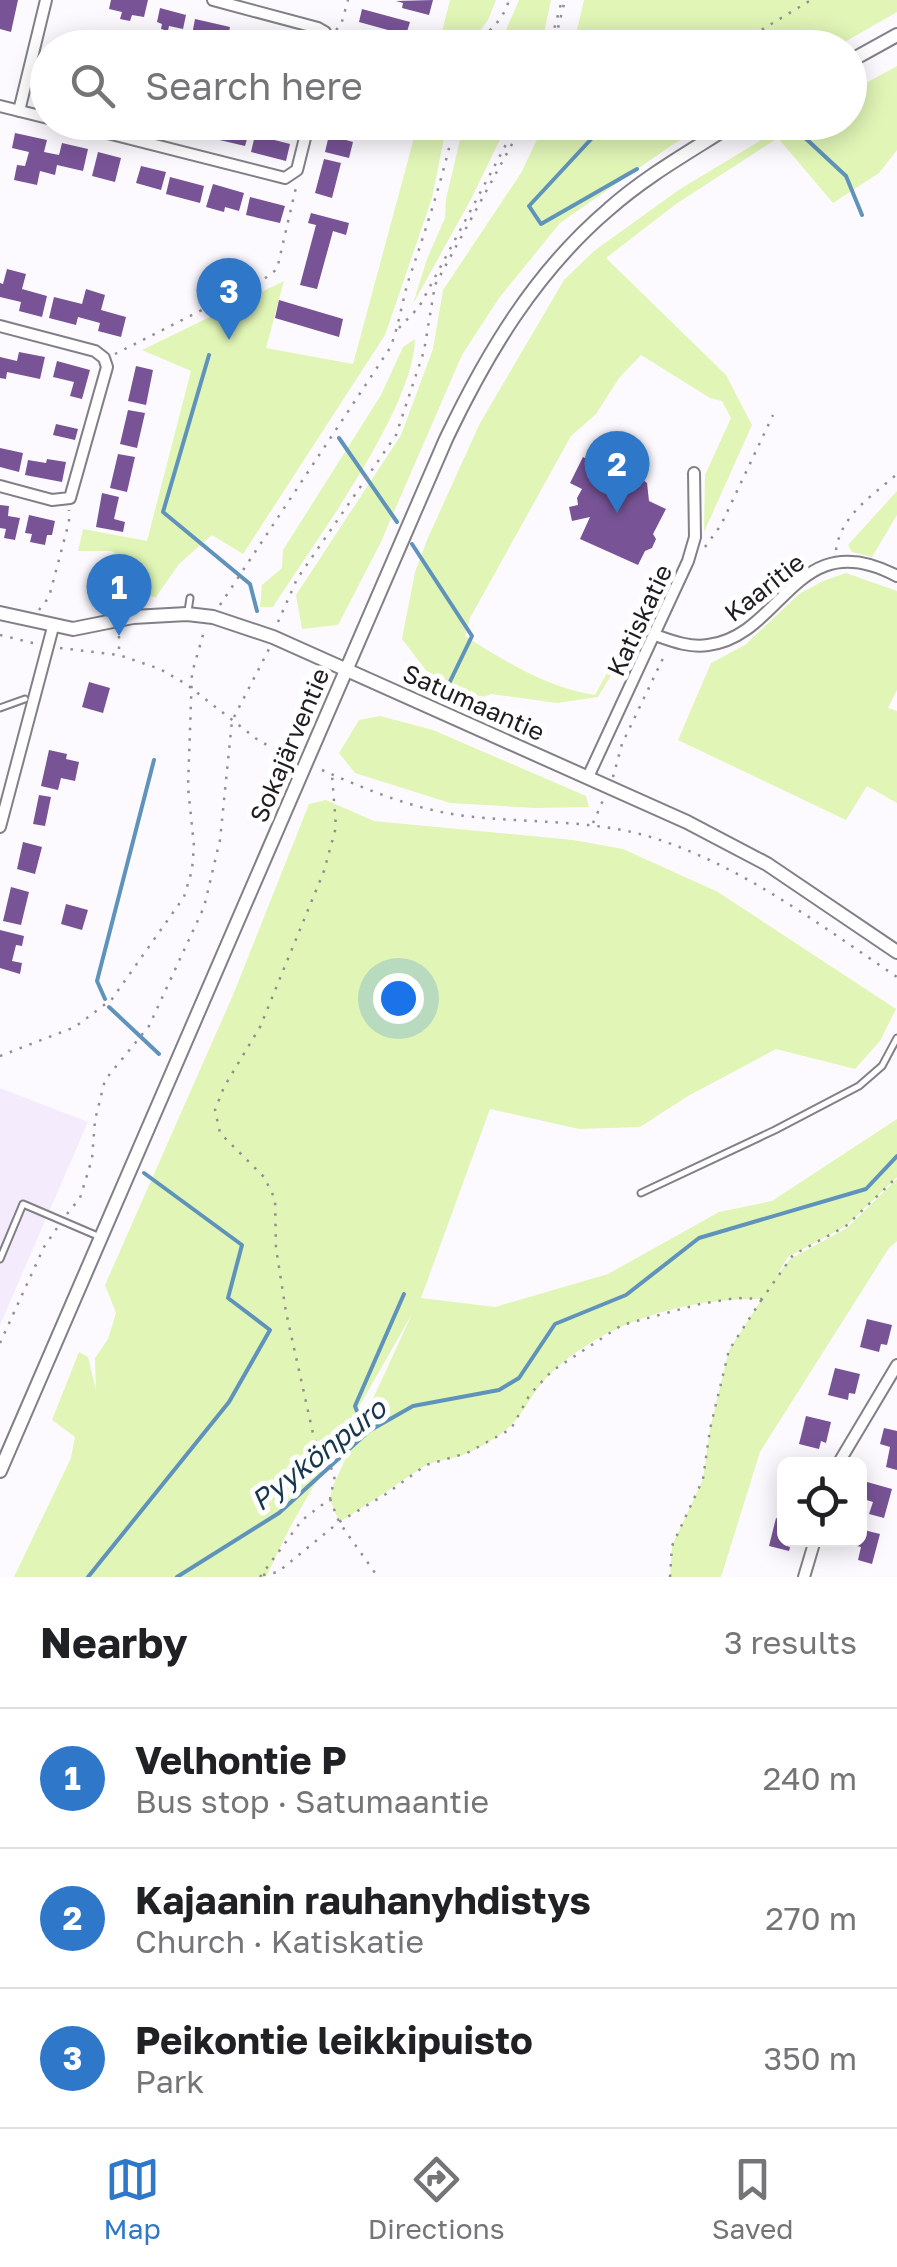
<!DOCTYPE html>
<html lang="en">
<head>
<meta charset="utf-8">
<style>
	body { margin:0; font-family:"Golos Text",sans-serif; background:#f2f2f2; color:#202124 }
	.controls { position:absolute; right:30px; bottom:30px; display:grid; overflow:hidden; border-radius:15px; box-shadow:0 5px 25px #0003 }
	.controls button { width:90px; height:90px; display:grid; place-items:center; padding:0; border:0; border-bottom:2px solid #e0e0e0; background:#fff; color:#202124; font:50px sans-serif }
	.you { position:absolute; left:398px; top:998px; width:35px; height:35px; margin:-25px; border:8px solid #fff; border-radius:50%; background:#1a73e8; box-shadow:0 0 0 15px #1a73e833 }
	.badge { display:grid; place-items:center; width:65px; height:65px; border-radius:50%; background:#2f78c9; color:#fff; font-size:32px; font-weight:700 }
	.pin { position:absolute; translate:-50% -82px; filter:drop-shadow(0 2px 5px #0008) }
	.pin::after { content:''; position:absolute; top:52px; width:35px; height:30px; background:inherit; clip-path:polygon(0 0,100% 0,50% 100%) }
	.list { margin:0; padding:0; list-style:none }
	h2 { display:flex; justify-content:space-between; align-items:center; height:130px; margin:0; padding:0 40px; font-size:42px }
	h2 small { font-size:32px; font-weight:400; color:#757577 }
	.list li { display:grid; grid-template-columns:65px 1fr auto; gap:30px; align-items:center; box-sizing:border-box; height:140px; padding:0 40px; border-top:2px solid #e0e0e0 }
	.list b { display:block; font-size:38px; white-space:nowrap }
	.list p { margin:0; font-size:32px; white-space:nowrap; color:#757577 }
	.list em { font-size:32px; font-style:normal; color:#757577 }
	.icon { flex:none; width:55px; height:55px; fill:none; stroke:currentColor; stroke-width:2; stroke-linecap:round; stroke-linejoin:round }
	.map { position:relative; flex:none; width:897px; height:1577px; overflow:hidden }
	.search { position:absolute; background:#fff; box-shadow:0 5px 25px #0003; left:30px; right:30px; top:30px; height:110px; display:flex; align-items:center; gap:25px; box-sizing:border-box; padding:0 35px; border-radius:55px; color:#757577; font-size:38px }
	.sheet { height:550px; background:#fff }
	nav { display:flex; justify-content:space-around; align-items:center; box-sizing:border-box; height:140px; border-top:2px solid #e0e0e0; background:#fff; font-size:28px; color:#757577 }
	nav a { display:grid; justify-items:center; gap:5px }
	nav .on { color:#2f78c9 }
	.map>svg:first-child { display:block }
	.built { fill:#f4ecfc }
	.green { fill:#e0f5b6 }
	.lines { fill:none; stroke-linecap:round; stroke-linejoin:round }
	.stream { stroke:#5f93bb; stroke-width:4 }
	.building { fill:#785396 }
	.service-casing { stroke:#837f87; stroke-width:9 }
	.minor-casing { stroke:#837f87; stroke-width:14 }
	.tertiary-casing { stroke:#837f87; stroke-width:16 }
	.path { stroke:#918f92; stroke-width:2.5; stroke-dasharray:2.5 8; stroke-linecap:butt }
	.service { stroke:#fff; stroke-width:5 }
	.minor { stroke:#fff; stroke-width:10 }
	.tertiary { stroke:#fff; stroke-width:12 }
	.labels { text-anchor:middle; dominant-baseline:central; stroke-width:10; stroke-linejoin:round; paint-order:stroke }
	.street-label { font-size:25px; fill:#1f1d20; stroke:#fff }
	.water-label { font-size:28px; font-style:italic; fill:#17374e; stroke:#fff }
</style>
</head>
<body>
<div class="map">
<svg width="897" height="1577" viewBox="0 0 897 1577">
	<rect width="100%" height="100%" fill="#fcfafe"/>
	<path class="built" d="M0,1088L88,1122L0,1325Z"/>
	<path class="green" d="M450,0H496L488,20L468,47H438Z
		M519,0H551L541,47H491L506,30Z
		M584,0H897V12L836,47H573Z
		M897,66V150L879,173L833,203L778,138L676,204L606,258L726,375L752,425L704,532L705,475L731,418L722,401L710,398L641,355L619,378L596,414L571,436L470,618L465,636C503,660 549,689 595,695L620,649L625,652L598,697L557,703L491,694L477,700L459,697L431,677L402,639L415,572L427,540L480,423L564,280L594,251L680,189L775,132L793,123L850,122V92Z
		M418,123H447L432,198L385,335L243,554L212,535L179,564L156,597L126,594L123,588L134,564L111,551H78L83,529L147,541L191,371L142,350L284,281L266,348L353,364Z
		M464,123H508L471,199L413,304L427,259L445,218L446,199Z
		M545,123H709L672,145L560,223L499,298L462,355L380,544L338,625L302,629L296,595L401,435L433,349L443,290L521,173Z
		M415,339C414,409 313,544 273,607H260L262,585L282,568L283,550L381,395L403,347Z
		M897,491V515L872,557L852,552L848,545Z
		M846,573L897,591V690L888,708L897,711V803L867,786L846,820L678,740L711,663L745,645L799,594L823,581Z
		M380,716L433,730L586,796L589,807L535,808L450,803L355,773L339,753L359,720Z
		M326,800L374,821L573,840L623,849L718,892L896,1009L880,1041L855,1069L776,1049L688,1096L640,1127L579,1129L490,1109L421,1298L495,1307L608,1274L719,1212L772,1201L897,1119V1177L846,1226L788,1257L775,1278L790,1259L847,1228L897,1179V1241L889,1248L760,1452L721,1577H670L672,1546L703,1479L710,1429L729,1350L762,1299C688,1297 602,1322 549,1375C533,1390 523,1416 507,1429C496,1438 480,1448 467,1453C453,1460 436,1459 423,1467C395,1485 368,1505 339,1522L330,1499L332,1488L412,1314L289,1529L266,1577H14L71,1458L75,1437L52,1420L79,1352L88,1357L96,1390L95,1358L108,1339L116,1313L105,1285L233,995L309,804Z"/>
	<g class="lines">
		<path class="stream" d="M607,122L529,206L541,224L637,169
			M788,122L846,176L862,215
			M209,355L163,512L250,584L257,611
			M339,438L397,522
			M412,544L472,636L444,694
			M105,999L97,981L154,760
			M109,1007L159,1054
			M365,1432L355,1406L404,1294
			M88,1577L229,1402L270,1330L228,1298L242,1245L144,1173
			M177,1577L279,1513L369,1431L413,1406L499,1390L519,1378L555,1324L626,1295L699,1238L866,1189L897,1156"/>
	</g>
	<path class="building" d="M0,0H18L11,32L0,29Z
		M111,0H148L144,17L132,15L130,21L120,19L122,12L109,9Z
		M433,0L429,15L402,8L403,3L396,1Z
		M160,8L186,15L183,29L169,26L168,31L161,29L162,24L157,22Z
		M362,9L410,22L406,35L359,22Z
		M195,19L230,27L226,48H214L216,41L192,35Z
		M237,31L272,39L270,48H233Z
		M168,122H204L201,136L167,127Z
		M215,122L250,129L245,146L211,138Z
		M332,122H350L346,140L353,142L349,158L325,152Z
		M15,133L47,140L44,152L59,155L62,143L88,149L83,171L57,165L55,175L40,171L37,185L14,180L17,165L25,166L29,152L12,148Z
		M255,135L290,144L286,161L251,152Z
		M98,152L121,158L115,182L92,176Z
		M324,159L341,163L332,198L315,193Z
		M141,166L166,172L161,190L136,183Z
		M170,177L204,186L200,203L166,194Z
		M213,184L244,193L239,211L225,207L224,212L206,207Z
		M250,197L285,206L280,223L246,215Z
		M311,213L349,223L346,235L333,231L317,289L300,285L316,225L308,223Z
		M7,269L26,274L22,289L47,296L42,317L19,311L21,302L0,297V283L3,284Z
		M86,289L105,295L101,310L126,317L121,337L98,331L100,323L78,317L76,325L49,318L54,297L82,304Z
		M279,300L343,319L339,337L275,318Z
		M19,352L45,357L40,379L7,372L6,379L0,378V357L17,361Z
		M57,361L90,370L82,399L70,396L74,382L53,377Z
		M136,366L153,370L146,405L128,401Z
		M128,410L145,413L137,448L120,444Z
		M56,424L78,429L75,440L53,435Z
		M0,448L23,453L19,472L0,467Z
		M118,454L135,457L127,492L110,488Z
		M583,457L610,471L615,465H624L647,483L649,501L666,509L653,534L656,539L652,548L645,551L638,565L580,539L590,517L572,521L569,507L578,505L577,498L582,489L570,483Z
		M47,459L66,462L62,482L25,475L28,460L46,463Z
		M102,493L119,497L114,519L125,522L123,532L96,527Z
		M0,505L9,506L8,516L20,518L15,540L4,538L6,529L0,528Z
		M29,515L55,521L52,535H47L45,545L30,542L32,534L25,533Z
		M89,682L110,688L103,713L82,707Z
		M49,750L67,754L66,759L79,762L75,781L61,778L58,790L41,786Z
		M39,795L51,797L45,826L33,824Z
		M23,842L42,847L35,874L17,869Z
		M11,887L29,892L21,925L3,921Z
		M66,904L88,910L82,930L61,924Z
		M0,930L24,936L22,946L16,945L12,961L22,963L20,974L0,968Z
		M867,1319L892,1325L887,1345L881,1344L879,1352L860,1347Z
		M835,1368L860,1374L855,1394L849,1393L848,1400L828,1395Z
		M806,1416L831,1422L826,1443L821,1441L819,1449L799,1444Z
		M884,1428L897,1431V1470L886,1467L890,1447L880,1444Z
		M860,1480L892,1489L884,1518L869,1514L873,1502L860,1498Z
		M776,1518L784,1521V1540H798L797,1545L791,1544L789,1551L769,1546Z
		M860,1529L880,1534L872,1564L858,1560L861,1547L837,1541L860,1540Z"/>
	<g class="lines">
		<defs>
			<path id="service" d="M188,611L190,598
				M0,708L25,699
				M641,1193L775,1130L859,1086L882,1066L897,1038
				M0,1259L23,1204L100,1237"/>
			<path id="minor" d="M213,0L318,28L325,32L329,48
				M0,106L48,118
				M19,111L46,0
				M64,122L285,178L297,170L309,122
				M0,326L95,351L104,358L107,367L70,498L52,500L0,486
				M655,635C672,641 690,648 708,645C783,636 796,522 897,576
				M588,777L688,561L695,537L694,473
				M0,827L53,627
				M838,1464L897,1365
				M804,1577L815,1540"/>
			<path id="tertiary" d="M850,61L897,35
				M0,613L73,629L133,617L187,614L213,617L273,637L687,822L767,864L897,952
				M0,1471L446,439C487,353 535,272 609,209C647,175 693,150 736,122"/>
		</defs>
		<use href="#service" class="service-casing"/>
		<use href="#minor" class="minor-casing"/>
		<use href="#tertiary" class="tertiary-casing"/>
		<path class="path" d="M336,30L341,25L348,0
			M478,48C487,27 502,25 509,0
			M549,48L562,0
			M553,48L565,0
			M713,48L748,38L811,0
			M399,328L419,307L518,122
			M115,354L267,277L277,269L297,183
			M705,547L721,525L773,415
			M836,550C841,515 872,496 897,474
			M220,605L390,348C400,324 402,298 411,273C428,223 444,174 455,122
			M39,610L49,597L69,522V510
			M278,622L297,579L396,435L424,351L435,285L524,122
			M0,635L37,644
			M119,636V654
			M60,648L119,655L160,669L186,684L258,740L291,758
			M322,770C365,789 411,808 458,815C524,824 590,818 654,838C744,867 820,925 897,977
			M613,777L622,744L666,652
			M593,823L604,798
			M0,1056L75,1027L112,999L184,897L192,870L194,846L188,787L192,673L205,628
			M67,1214L80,1198L92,1159L95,1120L105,1080L149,1026L204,907L220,840L232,721L269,649
			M0,1343L44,1247L57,1228
			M330,1499L339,1522L378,1577
			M263,1575L278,1572L339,1522L386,1494L426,1465L467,1453L511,1429L530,1394L552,1371L622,1325L700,1304L736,1298L762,1299L793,1255L846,1226L897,1177
			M260,1577L302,1520L330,1499L335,1475L314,1438L286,1312L276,1248L275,1199L264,1177L220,1133L215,1110L224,1087L260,1027L324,871L336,827L332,775
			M670,1577L672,1546L703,1479L710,1429L729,1350L762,1299"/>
		<use href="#service" class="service"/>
		<use href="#minor" class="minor"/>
		<use href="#tertiary" class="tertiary"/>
	</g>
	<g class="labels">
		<g class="street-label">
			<text transform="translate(764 587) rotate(-38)">Kaaritie</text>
			<text transform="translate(639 620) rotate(-65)">Katiskatie</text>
			<text transform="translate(474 702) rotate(24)">Satumaantie</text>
			<text transform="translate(289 745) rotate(-67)">Sokajärventie</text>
		</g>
		<g class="water-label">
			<text transform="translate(318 1454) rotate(-38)">Pyykönpuro</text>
		</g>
	</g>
</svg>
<div class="controls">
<button><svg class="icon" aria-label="locate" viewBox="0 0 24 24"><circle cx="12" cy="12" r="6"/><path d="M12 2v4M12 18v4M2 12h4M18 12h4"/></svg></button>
</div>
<div class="you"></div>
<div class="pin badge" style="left:119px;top:636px">1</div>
<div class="pin badge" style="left:617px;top:513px">2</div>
<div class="pin badge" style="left:229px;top:340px">3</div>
<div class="search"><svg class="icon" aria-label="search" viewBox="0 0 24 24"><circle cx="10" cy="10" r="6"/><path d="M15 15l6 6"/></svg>Search here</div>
</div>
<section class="sheet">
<h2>Nearby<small>3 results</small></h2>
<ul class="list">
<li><span class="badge">1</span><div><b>Velhontie P</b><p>Bus stop · Satumaantie</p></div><em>240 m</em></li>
<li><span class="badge">2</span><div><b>Kajaanin rauhanyhdistys</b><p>Church · Katiskatie</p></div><em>270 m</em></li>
<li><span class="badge">3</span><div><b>Peikontie leikkipuisto</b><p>Park</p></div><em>350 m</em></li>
</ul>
</section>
<nav>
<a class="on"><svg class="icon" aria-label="map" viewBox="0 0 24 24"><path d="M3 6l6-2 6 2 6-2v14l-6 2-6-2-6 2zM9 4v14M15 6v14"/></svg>Map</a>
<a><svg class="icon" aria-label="directions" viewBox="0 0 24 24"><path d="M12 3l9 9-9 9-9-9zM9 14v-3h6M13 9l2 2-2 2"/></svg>Directions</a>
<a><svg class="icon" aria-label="saved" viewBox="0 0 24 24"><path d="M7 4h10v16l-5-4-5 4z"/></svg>Saved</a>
</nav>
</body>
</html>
